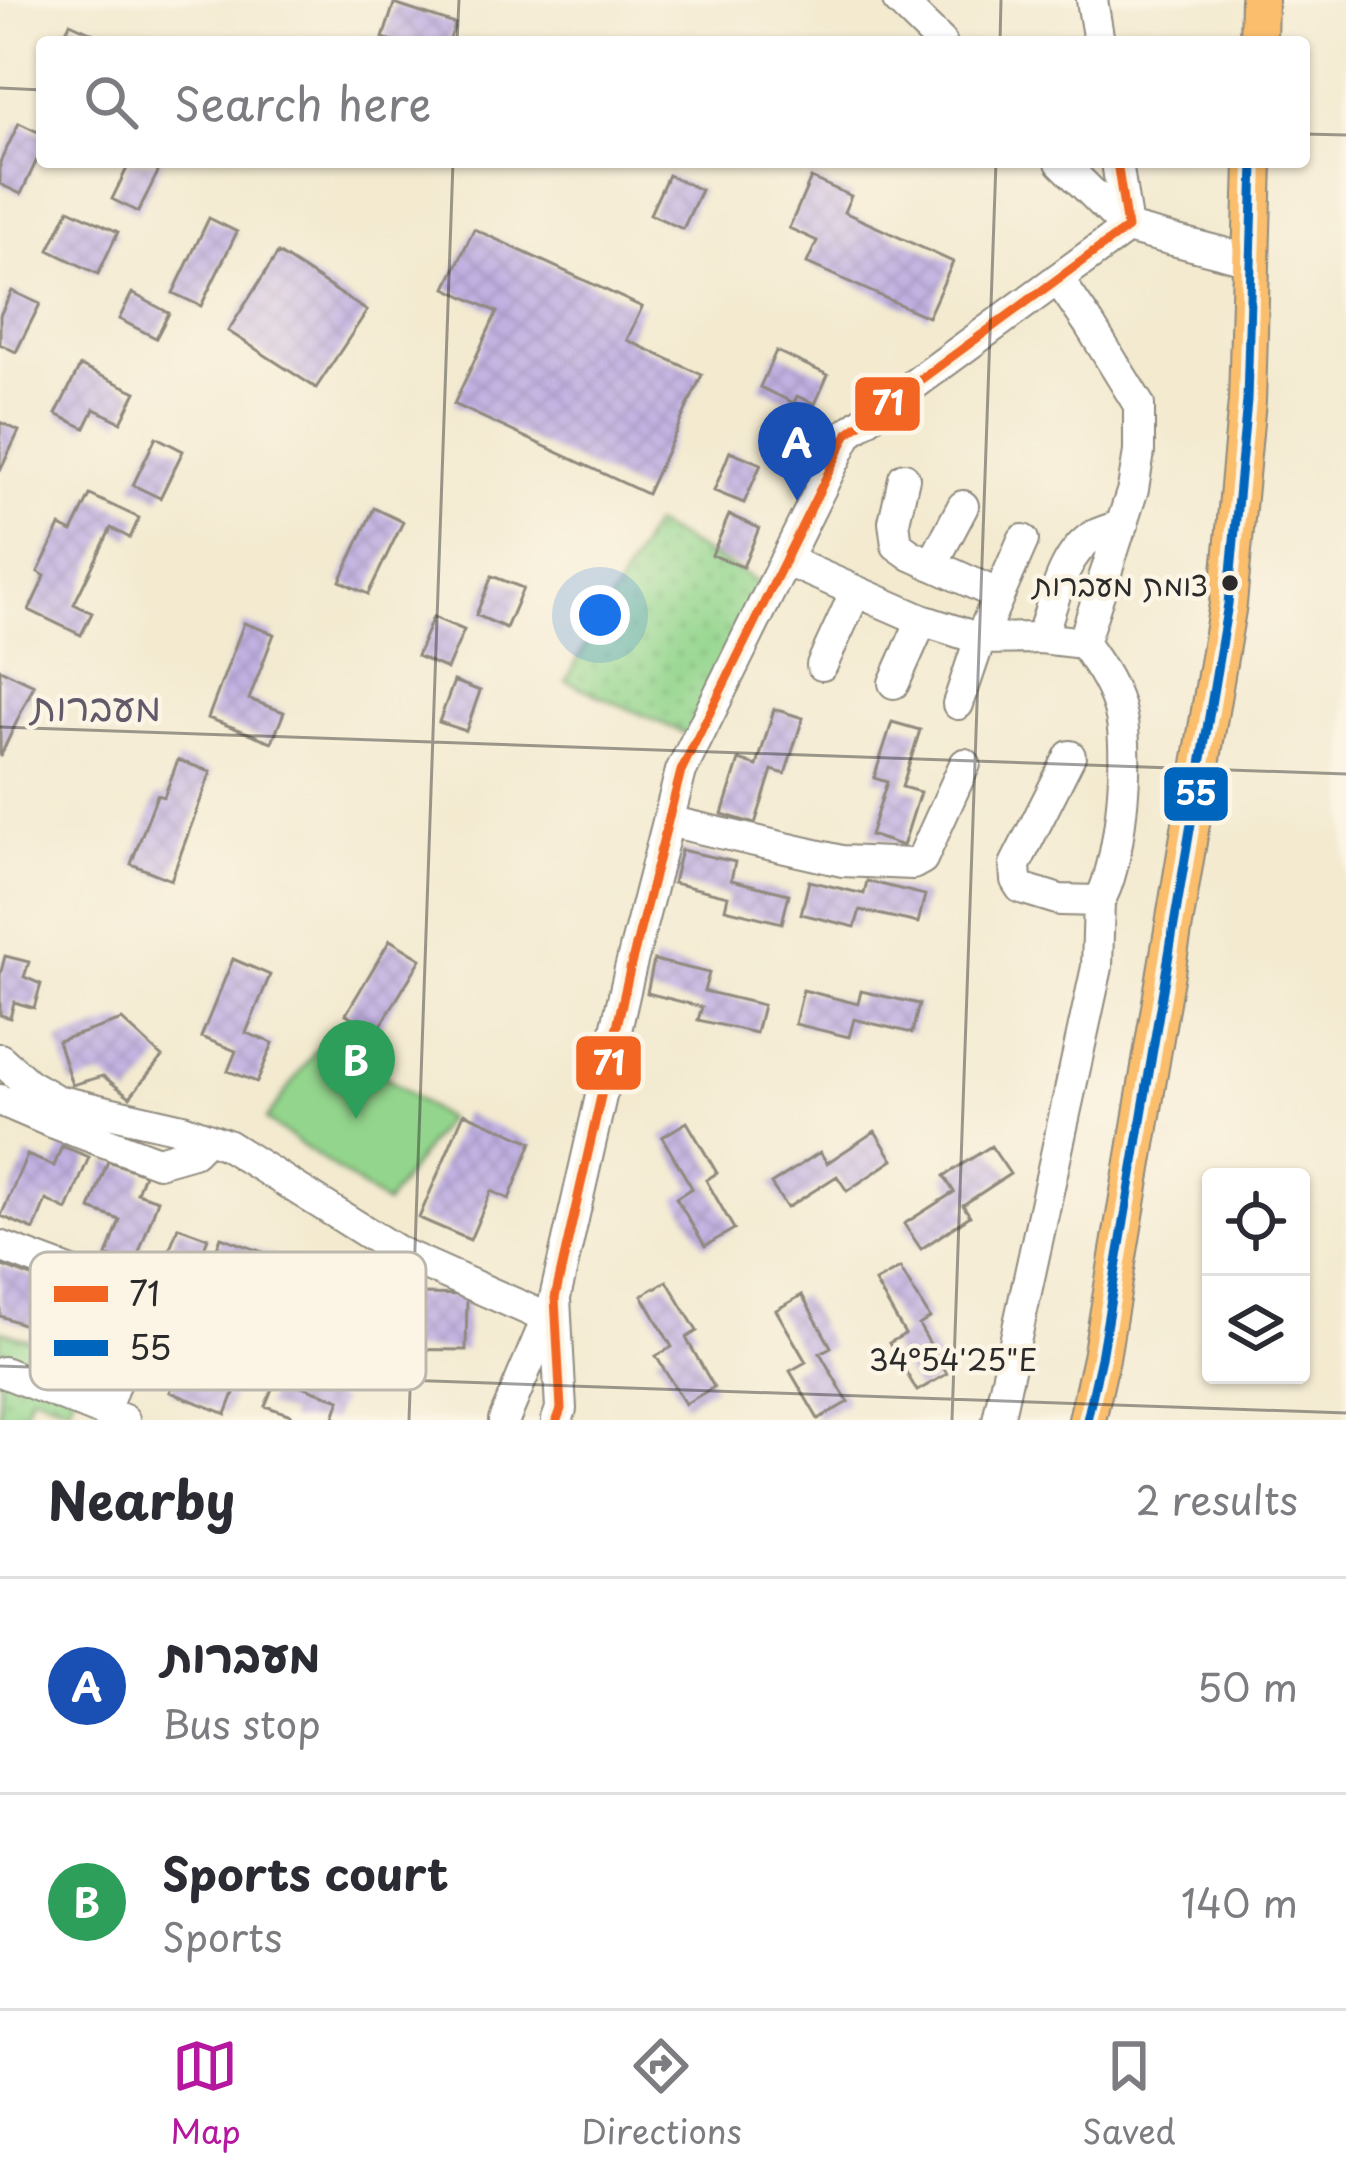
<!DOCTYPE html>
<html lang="en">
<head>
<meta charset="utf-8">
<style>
	body { margin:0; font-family:"Playpen Sans","Playpen Sans Hebrew",sans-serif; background:#f2f2f3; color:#2b2b33 }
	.controls { position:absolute; right:36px; bottom:36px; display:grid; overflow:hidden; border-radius:12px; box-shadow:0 3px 9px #0004 }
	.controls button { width:108px; height:108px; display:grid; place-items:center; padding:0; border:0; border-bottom:3px solid #e1e1e2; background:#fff; color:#2b2b33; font:60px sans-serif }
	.you { position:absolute; left:600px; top:615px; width:42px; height:42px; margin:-30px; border:9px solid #fff; border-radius:50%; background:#1a73e8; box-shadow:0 0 0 18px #1a73e833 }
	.badge { display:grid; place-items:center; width:78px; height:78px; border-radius:50%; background:#b5179e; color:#fff; font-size:39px; font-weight:700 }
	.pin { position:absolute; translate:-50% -99px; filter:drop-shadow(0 3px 6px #0008) }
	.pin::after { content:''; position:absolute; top:63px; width:42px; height:36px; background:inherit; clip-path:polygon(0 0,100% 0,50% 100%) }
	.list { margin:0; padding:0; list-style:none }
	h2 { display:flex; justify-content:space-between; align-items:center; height:156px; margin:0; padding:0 48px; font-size:51px }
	h2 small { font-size:39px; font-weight:400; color:#7c7c81 }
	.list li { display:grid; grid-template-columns:78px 1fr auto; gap:36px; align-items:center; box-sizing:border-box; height:216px; padding:0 48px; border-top:3px solid #e1e1e2 }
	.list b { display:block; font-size:45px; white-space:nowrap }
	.list p { margin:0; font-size:39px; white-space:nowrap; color:#7c7c81 }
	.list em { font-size:39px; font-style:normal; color:#7c7c81 }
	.icon { flex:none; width:66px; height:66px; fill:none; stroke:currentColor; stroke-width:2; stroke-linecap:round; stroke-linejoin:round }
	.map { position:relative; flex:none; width:1346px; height:1420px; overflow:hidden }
	.search { position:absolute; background:#fff; box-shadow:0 3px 9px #0004; left:36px; right:36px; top:36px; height:132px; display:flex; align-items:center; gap:30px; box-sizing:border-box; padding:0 42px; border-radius:12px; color:#7c7c81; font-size:45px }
	.sheet { height:588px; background:#fff }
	nav { display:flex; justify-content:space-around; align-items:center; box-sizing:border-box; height:168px; border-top:3px solid #e1e1e2; background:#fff; font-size:33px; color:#7c7c81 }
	nav a { display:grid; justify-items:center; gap:6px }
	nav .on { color:#b5179e }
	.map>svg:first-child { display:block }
	.park { fill:url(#park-dots); stroke:#5f805c; stroke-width:3 }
	.pitch { fill:#93d58d; stroke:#5f805c; stroke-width:3 }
	.building { fill:url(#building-cross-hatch) }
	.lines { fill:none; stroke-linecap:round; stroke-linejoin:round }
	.minor-casing { stroke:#8f8a7e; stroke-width:34 }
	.major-casing { stroke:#8f8a7e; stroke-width:40 }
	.minor { stroke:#fff; stroke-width:30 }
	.major { stroke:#fabe6d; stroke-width:36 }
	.bus-1-casing { stroke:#fcf5e5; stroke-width:18 }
	.bus-2-casing { stroke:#fcf5e5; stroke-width:18 }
	.bus-1 { stroke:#f26522; stroke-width:9 }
	.bus-2 { stroke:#0065bd; stroke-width:9 }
	.ticks { fill:none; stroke:#2b2b2b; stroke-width:3; stroke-opacity:0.45 }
	.bus-dot { fill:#2b2b2b; stroke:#fcf5e5; stroke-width:4.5 }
	.labels { text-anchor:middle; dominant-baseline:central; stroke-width:9; stroke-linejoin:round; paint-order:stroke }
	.bus-label { font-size:30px; fill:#2b2b2b; stroke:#fcf5e5; text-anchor:end }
	.quarter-label { font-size:39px; fill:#605a6b; stroke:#fcf5e5 }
	.key { fill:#fcf5e5; stroke:#bdb8ad; stroke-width:3 }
	.key-label { font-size:33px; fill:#2b2b2b }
	.ticks-label { font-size:30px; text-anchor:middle; fill:#2b2b2b; stroke:#fcf5e5; stroke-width:9; stroke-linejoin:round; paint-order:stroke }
	.line-badge { stroke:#fcf5e5; stroke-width:4.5 }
	.badge-label { font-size:33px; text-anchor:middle; font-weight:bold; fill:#fff }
</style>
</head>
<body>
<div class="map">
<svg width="1346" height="1420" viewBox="0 0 1346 1420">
	<defs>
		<pattern id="park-dots" width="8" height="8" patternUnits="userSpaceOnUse" patternTransform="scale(3)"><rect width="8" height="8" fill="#93d58d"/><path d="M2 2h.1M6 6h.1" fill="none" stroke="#7fb77a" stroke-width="1.8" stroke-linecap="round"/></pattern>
		<pattern id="building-cross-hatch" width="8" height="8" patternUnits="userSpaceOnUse" patternTransform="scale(3)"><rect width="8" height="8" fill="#c1b1e2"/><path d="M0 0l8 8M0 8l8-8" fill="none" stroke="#a698c2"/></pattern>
	</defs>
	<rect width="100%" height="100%" fill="#fcf5e5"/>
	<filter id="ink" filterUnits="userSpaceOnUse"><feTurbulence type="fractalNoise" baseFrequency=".00833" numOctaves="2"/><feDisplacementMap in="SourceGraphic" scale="24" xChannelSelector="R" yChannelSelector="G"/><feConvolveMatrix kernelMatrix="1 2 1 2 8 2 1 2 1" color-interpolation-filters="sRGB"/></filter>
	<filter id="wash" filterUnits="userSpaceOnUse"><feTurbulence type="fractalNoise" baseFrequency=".004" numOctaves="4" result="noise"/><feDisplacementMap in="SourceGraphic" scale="48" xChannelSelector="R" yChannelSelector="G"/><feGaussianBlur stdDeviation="2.7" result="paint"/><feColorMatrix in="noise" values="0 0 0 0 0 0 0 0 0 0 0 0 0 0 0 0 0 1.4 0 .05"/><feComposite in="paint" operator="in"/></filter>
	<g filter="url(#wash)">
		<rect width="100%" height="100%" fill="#f3ead0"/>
		<path class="park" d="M653,524L766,586L691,736L566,681Z
			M84,1298L105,1304L69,1407L31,1394L22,1420H0V1330L65,1352Z"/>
		<path class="pitch" d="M326,1035L446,1119L386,1204L266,1120Z"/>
		<g id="blocks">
			<path class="building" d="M394,4L455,24L449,42H395L383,38Z
				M70,23L99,36L96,42H61Z
				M19,123L42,134V149L21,194L0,184V162Z
				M130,162H163L138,212L112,199Z
				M668,175L701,190L683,229L650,214Z
				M811,178L851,196L844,212L953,262L928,317L807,263L817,241L789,228Z
				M69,209L118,232L98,274L49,250Z
				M209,218L237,232L201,306L173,293Z
				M474,229L642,307L627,340L702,375L647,494L454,404L497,312L446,288Z
				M278,253L367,311L316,388L228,331Z
				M12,291L40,304L16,352L0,344V315Z
				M132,293L169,313L156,338L119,319Z
				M776,351L828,375L815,404L797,396L794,403L760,387Z
				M80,366L136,392L121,422L94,409L85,428L56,414Z
				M0,422L19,431L0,471Z
				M156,437L183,451L160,498L133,485Z
				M730,451L761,464L744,503L714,491Z
				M90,495L139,518L130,538L111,528L74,604L92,613L81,635L29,610L45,576L38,572L60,526L72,532Z
				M374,508L403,522L368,594L340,581Z
				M729,515L759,528L743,567L712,555Z
				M492,576L523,588L506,628L476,615Z
				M433,617L464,630L447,669L417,656Z
				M244,623L274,634L249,699L284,712L272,742L208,718Z
				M0,669L34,685L0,757Z
				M454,681L480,691L466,731L439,722Z
				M774,709L803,718L785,774L772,770L755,824L722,814L739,760L757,766Z
				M892,722L920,730L902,787L920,792L903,846L870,835L887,782L874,778Z
				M178,760L211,772L171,880L131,864L157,795L164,797Z
				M681,850L735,862L731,880L789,894L782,923L725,909L728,896L673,883Z
				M809,881L864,894L867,881L925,895L918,923L860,910L855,927L801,914Z
				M390,940L421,959L377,1032L346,1014Z
				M5,956L29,962L24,977L41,984L34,1008L14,1002L10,1018L0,1015V975Z
				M233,959L270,975L246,1033L273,1043L257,1082L228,1071L236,1051L201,1037Z
				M654,960L709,973L704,991L763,1005L756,1033L698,1020L702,1007L647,993Z
				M803,990L858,1004L861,991L919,1004L912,1033L854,1019L849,1037L795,1024Z
				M122,1020L162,1057L130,1097L103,1076L72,1085L58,1041Z
				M464,1113L532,1142L509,1199L491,1191L470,1240L419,1218Z
				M687,1122L717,1173L706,1180L734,1229L705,1246L676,1198L692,1188L662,1137Z
				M875,1131L893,1160L847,1191L837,1176L787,1208L771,1184L820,1152L827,1163Z
				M62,1146L89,1157L67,1210L46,1200L34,1230L1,1216L27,1155L54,1166Z
				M991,1146L1010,1174L963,1205L970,1216L921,1249L904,1224L954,1192L944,1176Z
				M108,1161L144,1174L137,1193L158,1200L134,1266L107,1256L120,1220L90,1209Z
				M178,1227L208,1238L194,1275L164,1264Z
				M221,1237L279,1258L265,1295L235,1284L224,1316L196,1306Z
				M0,1265L72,1292L56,1336L0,1316Z
				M900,1268L930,1318L919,1325L947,1374L917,1391L889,1343L905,1334L875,1282Z
				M667,1281L697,1331L686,1338L714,1387L685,1404L656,1356L672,1347L642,1295Z
				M375,1293L467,1295L466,1350L374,1349Z
				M802,1295L831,1347L820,1353L848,1402L818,1419L790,1371L806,1362L776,1310Z
				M188,1346L213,1356L209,1366L240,1378L226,1414L170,1392Z
				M277,1377L340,1400L333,1420H289L291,1415L265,1406Z"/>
		</g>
	</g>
	<g filter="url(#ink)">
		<use href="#blocks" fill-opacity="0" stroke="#8f8a7e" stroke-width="3"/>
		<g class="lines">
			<defs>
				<path id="minor" d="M898,0L941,42
					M1092,0L1099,42
					M1061,162L1127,228L1250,260
					M1058,279L1089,324L1139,405V452L1133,489L1083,643
					M904,478L894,522L897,545L911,555L999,595
					M785,560L922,620L980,639L1041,638L1083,643C1099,665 1116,690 1121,717C1130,757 1120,868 1099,901L1060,900L1021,888L1016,880L1015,865L1070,756
					M932,565L963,506
					M1041,638C1053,605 1062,553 1095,535C1103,531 1114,528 1123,525
					M822,665L856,591
					M894,683L922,620
					M958,704L980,639L1023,540
					M668,821L842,861L913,864L922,859L965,764
					M0,1059L28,1084L56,1100L183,1129L227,1145L398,1252L547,1318
					M0,1100L49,1121L158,1162L193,1152L207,1138
					M0,1246L128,1294L141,1310L104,1412L124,1420
					M3,1372L104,1412
					M504,1420L551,1309
					M557,1420L561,1409L555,1298L630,969L681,771L848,433L1127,228L1117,162
					M998,1420L1097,967L1099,901"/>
				<path id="major" d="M1258,42L1259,0
					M1087,1420L1101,1358L1228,604L1247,401L1254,162"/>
			</defs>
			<use href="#minor" class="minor-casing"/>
			<use href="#major" class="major-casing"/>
			<use href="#minor" class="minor"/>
			<use href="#major" class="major"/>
			<defs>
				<path id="bus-1" d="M557,1420L561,1409L555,1298L630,969L681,771L848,433L1127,228L1117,162"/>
				<path id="bus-2" d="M1087,1420L1101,1358L1228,604L1247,401L1254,162"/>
			</defs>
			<use href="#bus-1" class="bus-1-casing"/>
			<use href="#bus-2" class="bus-2-casing"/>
			<use href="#bus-1" class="bus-1"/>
			<use href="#bus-2" class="bus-2"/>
		</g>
	</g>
	<path class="ticks" d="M457,42L459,0M1000,42L1001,0M0,88L42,90M1304,134L1346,135M0,727L1346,774M0,1366L1346,1413M409,1420L453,162M952,1420L996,162"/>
	<circle class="bus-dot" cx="1230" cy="583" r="10"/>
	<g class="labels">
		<g class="bus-label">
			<text x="1208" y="583">צומת מעברות</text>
		</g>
		<g class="quarter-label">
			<text x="96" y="704">מעברות</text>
		</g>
	</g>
	<rect x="30" y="1252" width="396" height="138" rx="18" class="key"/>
	<rect x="54" y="1286" width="54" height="16" fill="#f26522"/>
	<rect x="54" y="1340" width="54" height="16" fill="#0065bd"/>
	<g class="key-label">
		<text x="129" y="1306">71</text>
		<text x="129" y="1360">55</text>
	</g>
	<g class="ticks-label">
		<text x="953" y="1371">34°54'25"E</text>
	</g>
	<g class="line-badge">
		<rect x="853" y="375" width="69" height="58" rx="12" fill="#f26522"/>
		<rect x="1162" y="765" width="68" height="58" rx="12" fill="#0065bd"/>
		<rect x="574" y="1034" width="69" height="58" rx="12" fill="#f26522"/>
	</g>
	<g class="badge-label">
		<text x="888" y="415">71</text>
		<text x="1196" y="805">55</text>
		<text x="609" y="1075">71</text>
	</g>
</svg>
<div class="controls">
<button><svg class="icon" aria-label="locate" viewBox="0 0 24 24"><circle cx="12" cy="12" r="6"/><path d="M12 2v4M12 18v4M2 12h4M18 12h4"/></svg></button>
<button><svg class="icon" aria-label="layers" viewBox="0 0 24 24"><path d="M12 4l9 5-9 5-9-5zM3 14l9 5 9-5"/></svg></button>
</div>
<div class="you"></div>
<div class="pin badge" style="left:797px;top:501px;background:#1a4fb4">A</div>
<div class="pin badge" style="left:356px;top:1119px;background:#2e9e5b">B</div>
<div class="search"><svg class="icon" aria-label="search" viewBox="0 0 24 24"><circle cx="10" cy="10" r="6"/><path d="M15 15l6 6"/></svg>Search here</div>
</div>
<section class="sheet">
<h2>Nearby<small>2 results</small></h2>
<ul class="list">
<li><span class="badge" style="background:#1a4fb4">A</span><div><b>מעברות</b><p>Bus stop</p></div><em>50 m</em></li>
<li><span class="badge" style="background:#2e9e5b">B</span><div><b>Sports court</b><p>Sports</p></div><em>140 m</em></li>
</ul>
</section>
<nav>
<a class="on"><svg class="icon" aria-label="map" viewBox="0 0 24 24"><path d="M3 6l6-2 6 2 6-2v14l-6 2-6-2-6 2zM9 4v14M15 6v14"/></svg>Map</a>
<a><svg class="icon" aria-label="directions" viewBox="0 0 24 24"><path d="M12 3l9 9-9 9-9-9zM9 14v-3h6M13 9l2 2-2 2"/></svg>Directions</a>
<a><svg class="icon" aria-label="saved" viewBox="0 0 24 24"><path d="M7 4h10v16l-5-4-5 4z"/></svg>Saved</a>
</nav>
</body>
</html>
